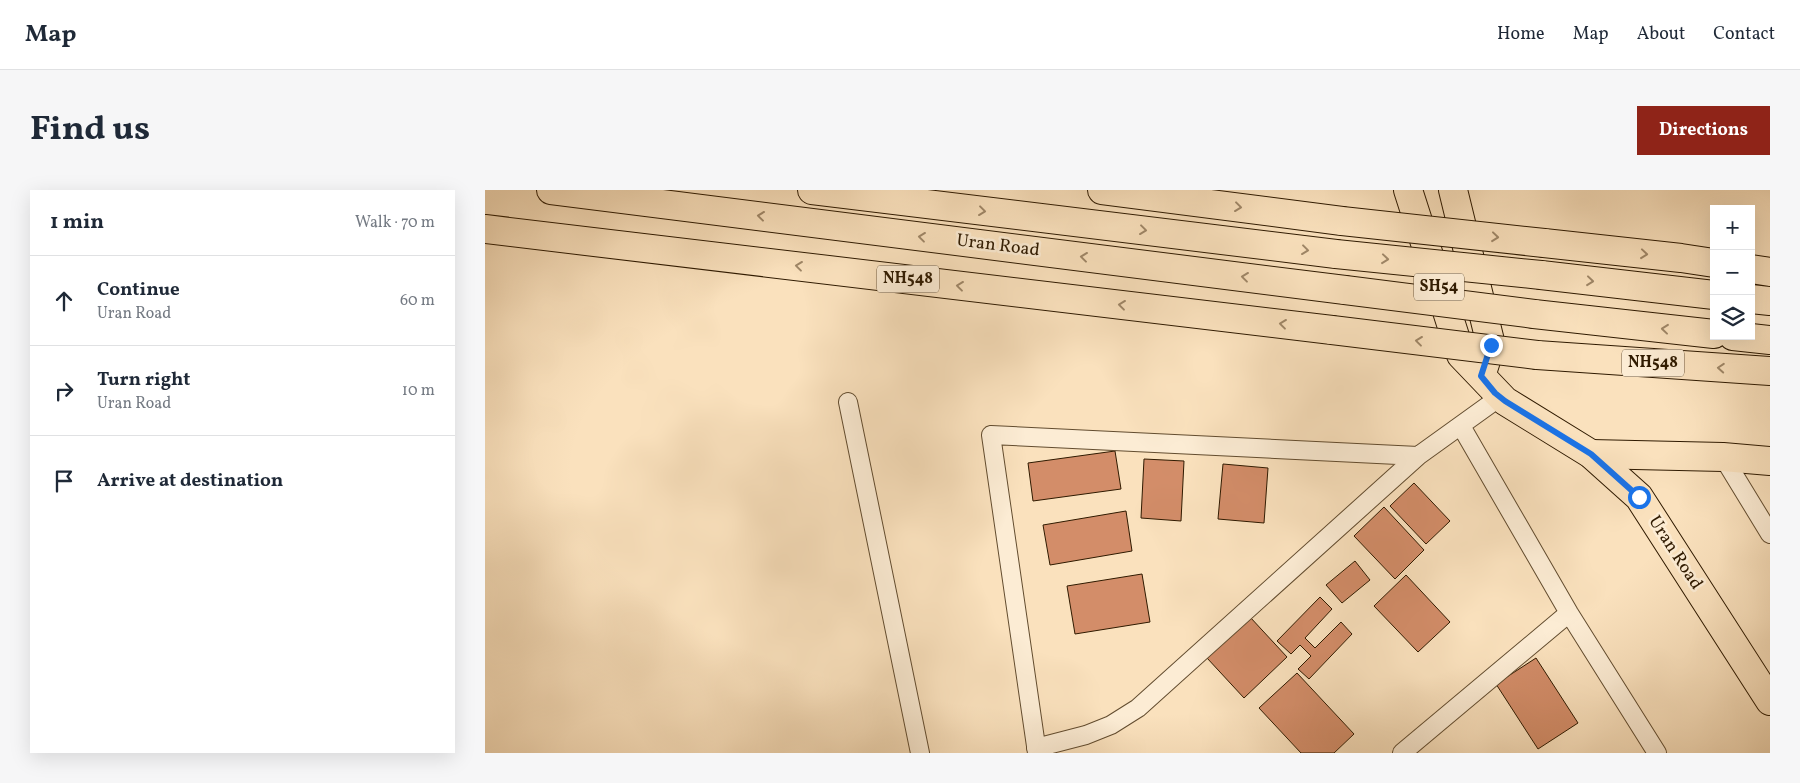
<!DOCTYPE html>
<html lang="en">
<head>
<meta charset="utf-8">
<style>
	body { margin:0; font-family:Vollkorn,serif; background:#f6f6f7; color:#1f2937 }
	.controls { position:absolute; right:15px; top:15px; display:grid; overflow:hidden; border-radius:0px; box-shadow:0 5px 20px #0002 }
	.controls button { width:45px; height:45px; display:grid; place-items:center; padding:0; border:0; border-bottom:1px solid #e0e1e3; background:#fff; color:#1f2937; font:25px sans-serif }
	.stop { position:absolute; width:15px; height:15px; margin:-11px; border:4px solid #1a73e8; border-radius:50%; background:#fff }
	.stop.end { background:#1a73e8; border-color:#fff; box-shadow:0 1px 5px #0008 }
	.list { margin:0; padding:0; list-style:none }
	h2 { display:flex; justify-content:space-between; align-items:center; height:65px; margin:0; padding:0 20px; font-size:21px }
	h2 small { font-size:16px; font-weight:400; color:#747a83 }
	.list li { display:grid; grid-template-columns:32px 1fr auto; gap:15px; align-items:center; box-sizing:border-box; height:90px; padding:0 20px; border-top:1px solid #e0e1e3 }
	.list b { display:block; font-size:19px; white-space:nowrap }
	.list p { margin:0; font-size:16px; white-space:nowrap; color:#747a83 }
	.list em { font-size:16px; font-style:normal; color:#747a83 }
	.icon { flex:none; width:28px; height:28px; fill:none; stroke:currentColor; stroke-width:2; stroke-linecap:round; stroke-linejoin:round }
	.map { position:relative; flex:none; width:1285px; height:563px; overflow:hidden; border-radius:0px }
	header { display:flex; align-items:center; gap:30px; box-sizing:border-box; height:70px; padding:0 25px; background:#fff; border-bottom:1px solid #e0e1e3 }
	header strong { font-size:24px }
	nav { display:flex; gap:28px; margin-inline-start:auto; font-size:18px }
	.intro { display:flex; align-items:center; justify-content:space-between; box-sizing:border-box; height:120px; padding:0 30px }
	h1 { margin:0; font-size:35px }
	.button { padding:12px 22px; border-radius:0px; background:#8f2418; color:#fff; font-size:18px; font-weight:700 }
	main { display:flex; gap:30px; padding:0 30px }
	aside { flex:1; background:#fff; border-radius:0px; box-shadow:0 5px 20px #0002 }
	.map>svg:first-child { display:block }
	.building { fill:#d38d69; stroke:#2f1a00 }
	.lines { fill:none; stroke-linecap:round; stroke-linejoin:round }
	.street-casing { stroke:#624c2f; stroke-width:20 }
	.primary-casing { stroke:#2f1a00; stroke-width:30 }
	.highway-casing { stroke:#2f1a00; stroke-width:30 }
	.street { stroke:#fcecd4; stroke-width:18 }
	.primary { stroke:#fae1bd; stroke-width:28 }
	.highway { stroke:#fae1bd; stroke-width:28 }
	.highway-bridge-casing { stroke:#2f1a00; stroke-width:30; stroke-linecap:butt }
	.highway-bridge { stroke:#fae1bd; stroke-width:28 }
	.oneway { stroke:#9f8768 }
	.route { stroke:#1a73e8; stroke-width:6 }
	.labels { text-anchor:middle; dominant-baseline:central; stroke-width:5; stroke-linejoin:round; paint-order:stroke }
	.shield { fill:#fcecd4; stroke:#6c5940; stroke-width:1 }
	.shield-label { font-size:16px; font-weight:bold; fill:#2f1a00 }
	.street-label { font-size:18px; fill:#2f1a00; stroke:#fcecd4 }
</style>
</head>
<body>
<header>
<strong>Map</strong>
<nav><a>Home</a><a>Map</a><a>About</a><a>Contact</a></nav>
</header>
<div class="intro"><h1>Find us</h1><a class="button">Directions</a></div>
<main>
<aside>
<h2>1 min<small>Walk · 70 m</small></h2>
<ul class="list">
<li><svg class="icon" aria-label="ahead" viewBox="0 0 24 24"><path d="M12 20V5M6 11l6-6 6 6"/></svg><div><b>Continue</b><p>Uran Road</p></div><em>60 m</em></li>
<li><svg class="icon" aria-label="right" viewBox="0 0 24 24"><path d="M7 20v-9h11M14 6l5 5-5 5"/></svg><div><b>Turn right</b><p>Uran Road</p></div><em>10 m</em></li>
<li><svg class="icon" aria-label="arrive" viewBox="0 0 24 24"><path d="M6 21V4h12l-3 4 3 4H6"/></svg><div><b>Arrive at destination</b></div></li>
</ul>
</aside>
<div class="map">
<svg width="1285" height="563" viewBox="0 0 1285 563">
	<rect width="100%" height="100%" fill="#fae1bd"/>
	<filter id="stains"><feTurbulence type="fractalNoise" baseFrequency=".004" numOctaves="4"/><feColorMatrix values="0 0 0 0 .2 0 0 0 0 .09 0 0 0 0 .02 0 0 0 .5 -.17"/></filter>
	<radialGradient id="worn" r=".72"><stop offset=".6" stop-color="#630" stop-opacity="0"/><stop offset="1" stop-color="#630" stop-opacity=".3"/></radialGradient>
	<path class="building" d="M630,261L636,299L548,311L543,273Z
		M659,269L699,271L696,331L656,328Z
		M738,274L783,278L779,333L733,329Z
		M929,293L965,331L941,354L905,316Z
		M899,317L939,360L910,389L869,346Z
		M641,321L647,361L565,375L558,335Z
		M870,371L885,390L857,413L841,395Z
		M657,384L665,432L590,444L582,396Z
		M921,385L965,432L933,462L889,416Z
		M835,407L847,419L820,448L830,458L856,432L867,444L824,489L813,479L826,466L815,455L806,464L792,451Z
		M765,427L802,467L759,508L722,468Z
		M1051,468L1093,533L1053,559L1011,494Z
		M812,483L869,544L849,563H816L774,518Z"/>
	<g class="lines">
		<defs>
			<path id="street" d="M363,212L435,563
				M976,236L1084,423L1172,563
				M1238,267L1285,344
				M551,558L601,545L626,535L653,518L933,266
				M552,563L506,245L933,266L1015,207
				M917,563L1084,423"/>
			<path id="primary" d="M923,0L976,165L1020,211L1106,264L1154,307L1285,511
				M968,0L1006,155L998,180"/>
			<path id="highway" d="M66,0L860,100
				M327,0L851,64
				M617,0L857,31
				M0,39L847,140
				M1059,53L1196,68L1229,73
				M1266,79L1285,82
				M1056,85L1229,105
				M1266,109L1285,111
				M1049,124L1229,144
				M1248,146L1285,150
				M1052,165L1285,181
				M1106,264L1238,267L1285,271"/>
		</defs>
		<use href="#street" class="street-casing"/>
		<use href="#primary" class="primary-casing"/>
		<use href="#highway" class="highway-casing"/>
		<use href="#street" class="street"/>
		<use href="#primary" class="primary"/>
		<use href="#highway" class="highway"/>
		<defs>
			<path id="highway-bridge" d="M857,31L1059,53
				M851,64L1056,85
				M860,100L1049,124
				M847,140L1052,165"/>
		</defs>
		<use href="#highway-bridge" class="highway-bridge-casing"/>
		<use href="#highway-bridge" class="highway-bridge"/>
	</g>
	<defs><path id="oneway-chevron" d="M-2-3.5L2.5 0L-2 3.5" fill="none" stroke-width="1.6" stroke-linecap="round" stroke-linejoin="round" transform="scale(1.25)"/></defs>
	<g class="oneway">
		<use href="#oneway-chevron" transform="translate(753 17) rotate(7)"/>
		<use href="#oneway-chevron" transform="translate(497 21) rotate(7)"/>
		<use href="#oneway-chevron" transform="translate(276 26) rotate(-173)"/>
		<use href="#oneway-chevron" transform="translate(658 40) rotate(7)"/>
		<use href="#oneway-chevron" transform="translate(437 47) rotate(-173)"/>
		<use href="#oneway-chevron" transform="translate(1010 47) rotate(6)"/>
		<use href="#oneway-chevron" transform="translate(820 60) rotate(7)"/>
		<use href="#oneway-chevron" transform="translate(1159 64) rotate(6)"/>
		<use href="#oneway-chevron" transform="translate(599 67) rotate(-173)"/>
		<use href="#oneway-chevron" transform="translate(900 69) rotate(6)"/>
		<use href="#oneway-chevron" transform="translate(314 76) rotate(-173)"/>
		<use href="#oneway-chevron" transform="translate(760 87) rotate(-173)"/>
		<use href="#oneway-chevron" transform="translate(1105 91) rotate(6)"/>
		<use href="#oneway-chevron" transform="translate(475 96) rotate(-173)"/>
		<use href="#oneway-chevron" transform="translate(637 115) rotate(-173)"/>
		<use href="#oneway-chevron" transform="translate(798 134) rotate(-173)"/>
		<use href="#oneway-chevron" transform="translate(1180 139) rotate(-174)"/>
		<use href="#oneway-chevron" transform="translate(934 151) rotate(-173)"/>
		<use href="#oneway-chevron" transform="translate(1236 178) rotate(-176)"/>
	</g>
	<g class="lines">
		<path class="route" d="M1006,155L996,186L1010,203L1020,211L1106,264L1154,307"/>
	</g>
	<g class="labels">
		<g class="shield">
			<rect x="392" y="75.5" width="62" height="27" rx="4"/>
			<rect x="929" y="83.5" width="50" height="27" rx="4"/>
			<rect x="1137" y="159.5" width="62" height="27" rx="4"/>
		</g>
		<g class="shield-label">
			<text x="423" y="89">NH548</text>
			<text x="954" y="97">SH54</text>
			<text x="1168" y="173">NH548</text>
		</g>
		<g class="street-label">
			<text transform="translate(513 56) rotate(7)">Uran Road</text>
			<text transform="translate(1190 363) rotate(57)">Uran Road</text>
		</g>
	</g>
	<rect width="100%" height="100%" filter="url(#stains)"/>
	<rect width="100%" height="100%" fill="url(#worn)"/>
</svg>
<div class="controls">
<button>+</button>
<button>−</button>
<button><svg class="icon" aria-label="layers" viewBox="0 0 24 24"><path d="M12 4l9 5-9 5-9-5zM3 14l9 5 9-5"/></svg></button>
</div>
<div class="stop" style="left:1154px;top:307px"></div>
<div class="stop end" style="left:1006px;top:155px"></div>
</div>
</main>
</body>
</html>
